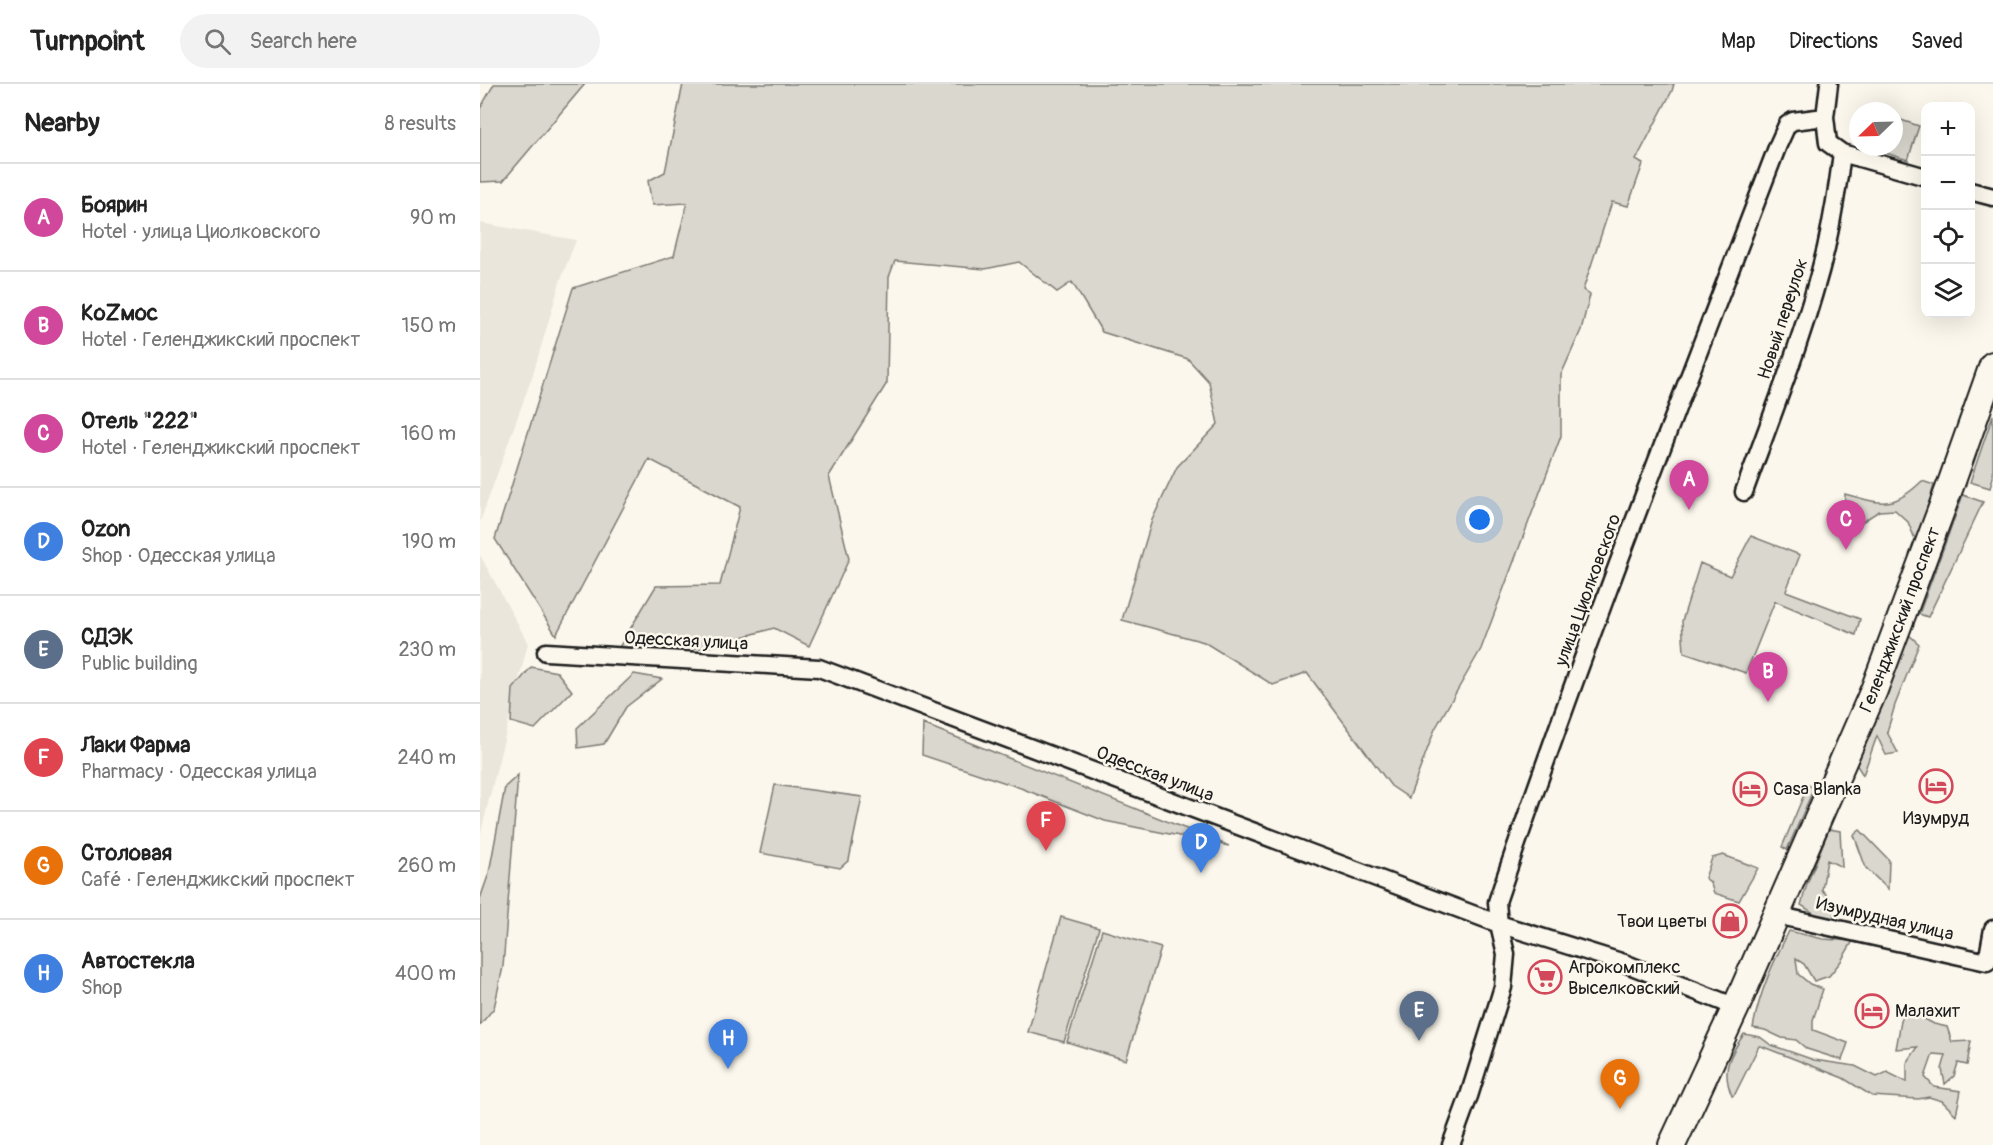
<!DOCTYPE html>
<html lang="en">
<head>
<meta charset="utf-8">
<style>
	body { margin:0; font-family:Pangolin,sans-serif; background:#f2f2f2; color:#222 }
	.controls { position:absolute; right:18px; top:18px; display:grid; overflow:hidden; border-radius:12px; box-shadow:0 6px 24px #0002 }
	.controls button { width:54px; height:54px; display:grid; place-items:center; padding:0; border:0; border-bottom:2px solid #e0e0e0; background:#fff; color:#222; font:30px sans-serif }
	.compass { position:absolute; left:1369px; top:18px; width:54px; height:54px; border-radius:50%; background:#fff; box-shadow:0 6px 24px #0002; rotate:247deg }
	.you { position:absolute; left:1000px; top:436px; width:21px; height:21px; margin:-15px; border:4px solid #fff; border-radius:50%; background:#1a73e8; box-shadow:0 0 0 9px #1a73e833 }
	.badge { display:grid; place-items:center; width:39px; height:39px; border-radius:50%; background:#d1495b; color:#fff; font-size:20px; font-weight:700 }
	.pin { position:absolute; translate:-50% -50px; filter:drop-shadow(0 2px 3px #0008) }
	.pin::after { content:''; position:absolute; top:32px; width:21px; height:18px; background:inherit; clip-path:polygon(0 0,100% 0,50% 100%) }
	.list { margin:0; padding:0; list-style:none }
	h2 { display:flex; justify-content:space-between; align-items:center; height:78px; margin:0; padding:0 24px; font-size:26px }
	h2 small { font-size:20px; font-weight:400; color:#767676 }
	.list li { display:grid; grid-template-columns:39px 1fr auto; gap:18px; align-items:center; box-sizing:border-box; height:108px; padding:0 24px; border-top:2px solid #e0e0e0 }
	.list b { display:block; font-size:22px; white-space:nowrap }
	.list p { margin:0; font-size:20px; white-space:nowrap; color:#767676 }
	.list em { font-size:20px; font-style:normal; color:#767676 }
	.icon { flex:none; width:33px; height:33px; fill:none; stroke:currentColor; stroke-width:2; stroke-linecap:round; stroke-linejoin:round }
	.map { position:relative; flex:none; width:1513px; height:1061px; overflow:hidden }
	header { display:flex; align-items:center; gap:36px; box-sizing:border-box; height:84px; padding:0 30px; background:#fff; border-bottom:2px solid #e0e0e0 }
	header strong { font-size:28px }
	nav { display:flex; gap:33px; margin-inline-start:auto; font-size:21px }
	.search { width:420px; height:54px; background:#f2f2f2; display:flex; align-items:center; gap:15px; box-sizing:border-box; padding:0 21px; border-radius:33px; color:#767676; font-size:22px }
	main { display:flex }
	aside { flex:1; background:#fff }
	.map>svg:first-child { display:block }
	.built { fill:#eae6dc }
	.green { fill:#dad7ce; stroke:#7b7a75; stroke-width:1.5 }
	.lines { fill:none; stroke-linecap:round; stroke-linejoin:round }
	.street-casing { stroke:#1c1c1c; stroke-width:21 }
	.primary-casing { stroke:#1c1c1c; stroke-width:30 }
	.street { stroke:#fbf7ec; stroke-width:16 }
	.primary { stroke:#fbf7ec; stroke-width:26 }
	.labels { text-anchor:middle; dominant-baseline:central; stroke-width:5; stroke-linejoin:round; paint-order:stroke }
	.street-label { font-size:18px; fill:#1c1c1c; stroke:#fbf7ec }
	.poi-label { font-size:18px; fill:#1c1c1c; stroke:#fbf7ec; text-anchor:start }
</style>
</head>
<body>
<header>
<strong>Turnpoint</strong>
<div class="search"><svg class="icon" aria-label="search" viewBox="0 0 24 24"><circle cx="10" cy="10" r="6"/><path d="M15 15l6 6"/></svg>Search here</div>
<nav><a>Map</a><a>Directions</a><a>Saved</a></nav>
</header>
<main>
<aside>
<h2>Nearby<small>8 results</small></h2>
<ul class="list">
<li><span class="badge" style="background:#d1479c">A</span><div><b>Боярин</b><p>Hotel · улица Циолковского</p></div><em>90 m</em></li>
<li><span class="badge" style="background:#d1479c">B</span><div><b>КоZмос</b><p>Hotel · Геленджикский проспект</p></div><em>150 m</em></li>
<li><span class="badge" style="background:#d1479c">C</span><div><b>Отель &quot;222&quot;</b><p>Hotel · Геленджикский проспект</p></div><em>160 m</em></li>
<li><span class="badge" style="background:#3f7fe0">D</span><div><b>Ozon</b><p>Shop · Одесская улица</p></div><em>190 m</em></li>
<li><span class="badge" style="background:#5c6f8a">E</span><div><b>СДЭК</b><p>Public building</p></div><em>230 m</em></li>
<li><span class="badge" style="background:#e0444e">F</span><div><b>Лаки Фарма</b><p>Pharmacy · Одесская улица</p></div><em>240 m</em></li>
<li><span class="badge" style="background:#e8710a">G</span><div><b>Столовая</b><p>Café · Геленджикский проспект</p></div><em>260 m</em></li>
<li><span class="badge" style="background:#3f7fe0">H</span><div><b>Автостекла</b><p>Shop</p></div><em>400 m</em></li>
</ul>
</aside>
<div class="map">
<svg width="1513" height="1061" viewBox="0 0 1513 1061">
	<rect width="100%" height="100%" fill="#fbf7ec"/>
	<filter id="ink" filterUnits="userSpaceOnUse"><feTurbulence type="fractalNoise" baseFrequency=".0167" numOctaves="2"/><feDisplacementMap in="SourceGraphic" scale="12" xChannelSelector="R" yChannelSelector="G"/><feConvolveMatrix kernelMatrix="1 2 1 2 8 2 1 2 1" color-interpolation-filters="sRGB"/></filter>
	<g filter="url(#ink)">
		<path class="built" d="M0,139L96,156L81,195L53,290L0,438Z
			M0,471L48,559L0,752Z"/>
		<path class="green" d="M14,0H105L23,97L0,98V25Z
			M203,0H1194L1192,7L1156,76L1163,80L1148,122L1132,118L1103,206L1110,211L1101,246L1081,291V352L1001,565L955,645L929,714L911,702L827,589L793,601L724,558L642,536L672,436L697,383L738,340L729,298L708,275L622,248L592,198L577,208L539,178L505,185L415,177L409,193L407,299L349,392L369,475L329,562L294,544L224,564L138,565L176,502L240,501L260,423L169,375L76,551L15,455L93,204L194,172L207,119L172,121L168,97L185,88Z
			M1415,34L1439,42L1428,76L1406,69L1408,63H1414Z
			M1513,331V393L1510,404L1490,398Z
			M1442,397L1454,401L1437,460L1428,438L1415,426L1399,427L1382,438L1366,443L1364,429L1365,410C1402,420 1412,426 1442,397Z
			M1483,411L1503,418L1448,533L1439,530Z
			M1271,452L1320,471L1306,507L1380,535L1376,551L1295,517L1266,589L1204,568L1202,537L1220,479L1250,492Z
			M1428,550L1439,560L1415,621L1407,648L1418,669L1406,671L1397,652L1383,691L1376,680Z
			M51,583L77,588L92,607L55,645L31,638L33,605Z
			M154,590L182,595L146,623L124,660L98,664L97,644Z
			M443,640L749,762L625,737L538,703L442,671Z
			M38,691L23,883L14,924L0,941V815L9,789L25,703Z
			M295,701L382,713L369,776L360,784L280,769Z
			M1328,701L1334,704L1307,766L1302,763Z
			M1349,745L1360,747L1362,783L1347,776L1342,806L1354,819V835L1338,832L1321,821L1327,800Z
			M1380,746L1409,776L1408,805L1386,784L1374,751Z
			M1243,771L1278,784L1259,817L1234,809L1230,798L1225,794L1232,774Z
			M581,833L619,844L584,958L548,948Z
			M622,846L681,864L646,976L587,958Z
			M1309,847L1343,855L1373,857L1361,877L1349,892L1334,897L1324,880L1316,875L1318,890L1330,900L1343,905L1333,936V946L1368,959L1362,976L1327,965L1316,956L1302,954L1285,946L1273,944C1279,909 1293,879 1309,847Z
			M1426,925L1454,940L1467,943L1472,958L1491,957L1487,981L1478,979L1474,992L1465,1000L1462,985L1466,971L1453,970L1445,993L1454,1003L1481,1007L1476,1031L1462,1017L1449,1013L1438,1015L1392,1012L1363,994L1281,962H1279L1255,1010L1252,1012C1241,986 1249,972 1264,950L1280,953L1291,961L1334,976L1375,982L1397,993L1407,988L1427,998V979L1438,963L1416,965L1421,937Z"/>
		<g class="lines">
			<defs>
				<path id="street" d="M1349,0L1345,33L1348,59L1362,69L1446,93
					M1490,107L1513,113
					M1264,408C1293,328 1326,247 1346,164C1353,132 1358,101 1362,69
					M66,568L339,584L1019,840L1144,879L1256,923
					M1296,831L1507,878L1513,845
					M971,1061L989,1012L1023,903L1026,870L1019,840L1017,818C1103,563 1202,312 1298,61L1307,41L1313,37L1345,33"/>
				<g id="primary">
					<path id="s1" d="M1192,1061L1256,923L1394,606L1472,397L1513,281"/>
				</g>
			</defs>
			<use href="#street" class="street-casing"/>
			<use href="#primary" class="primary-casing"/>
			<use href="#street" class="street"/>
			<use href="#primary" class="primary"/>
		</g>
	</g>
	<defs>
		<symbol id="hotel-ring" viewBox="-11 -11 22 22"><circle r="9.5" fill="#fbf7ec" stroke="#d1495b" stroke-width="1.5"/><path d="M-6-4.5h1.5V1H6V5H4.5V3h-9V5H-6ZM-4 0a1.8 1.8 0 1 1 3.6 0ZM.5 0V-2.5h3Q6-2.5 6 0Z" fill="#d1495b"/></symbol>
		<symbol id="shop-ring" viewBox="-11 -11 22 22"><circle r="9.5" fill="#fbf7ec" stroke="#d1495b" stroke-width="1.5"/><path d="M-5-2.5h2.3a2.7 3.5 0 0 1 5.4 0H5L5.5 6h-11ZM-1.5-2.5h3a1.5 2.3 0 0 0-3 0Z" fill="#d1495b"/></symbol>
		<symbol id="supermarket-ring" viewBox="-11 -11 22 22"><circle r="9.5" fill="#fbf7ec" stroke="#d1495b" stroke-width="1.5"/><path d="M-6-5.5h2.5l.6 2H6L4.5 2H-2.5L-4.4-4H-6ZM-1.5 3.2a1.3 1.3 0 1 0 .1 0ZM3 3.2a1.3 1.3 0 1 0 .1 0Z" fill="#d1495b"/></symbol>
	</defs>
	<g fill-rule="evenodd">
		<use href="#hotel-ring" x="1437" y="683" width="38" height="38"/>
		<use href="#hotel-ring" x="1251" y="686" width="38" height="38"/>
		<use href="#shop-ring" x="1231" y="818" width="38" height="38"/>
		<use href="#supermarket-ring" x="1046" y="874" width="38" height="38"/>
		<use href="#hotel-ring" x="1373" y="908" width="38" height="38"/>
	</g>
	<g class="labels">
		<g class="street-label">
			<text transform="translate(1303 235) rotate(-72)">Новый переулок</text>
			<text transform="translate(1108 506) rotate(-70)">улица Циолковского</text>
			<text stroke="none"><textPath href="#s1" startOffset="573">Геленджикский проспект</textPath></text>
			<text transform="translate(206 557) rotate(3)">Одесская улица</text>
			<text transform="translate(675 690) rotate(21)">Одесская улица</text>
			<text transform="translate(1405 835) rotate(13)">Изумрудная улица</text>
		</g>
		<g class="poi-label">
			<text x="1293" y="705">Casa Blanka</text>
			<text x="1456" y="734" text-anchor="middle">Изумруд</text>
			<text x="1227" y="837" text-anchor="end">Твои цветы</text>
			<text x="1088" y="883">Агрокомплекс<tspan x="1088" dy="21">Выселковский</tspan></text>
			<text x="1415" y="927">Малахит</text>
		</g>
	</g>
</svg>
<div class="controls">
<button>+</button>
<button>−</button>
<button><svg class="icon" aria-label="locate" viewBox="0 0 24 24"><circle cx="12" cy="12" r="6"/><path d="M12 2v4M12 18v4M2 12h4M18 12h4"/></svg></button>
<button><svg class="icon" aria-label="layers" viewBox="0 0 24 24"><path d="M12 4l9 5-9 5-9-5zM3 14l9 5 9-5"/></svg></button>
</div>
<svg class="compass" viewBox="-18 -18 36 36"><path d="M0-13l5 13h-10z" fill="#e53935"/><path d="M0 13l5-13h-10z" fill="#767676"/></svg>
<div class="you"></div>
<div class="pin badge" style="left:1209px;top:426px;background:#d1479c">A</div>
<div class="pin badge" style="left:1288px;top:618px;background:#d1479c">B</div>
<div class="pin badge" style="left:1366px;top:466px;background:#d1479c">C</div>
<div class="pin badge" style="left:721px;top:789px;background:#3f7fe0">D</div>
<div class="pin badge" style="left:939px;top:957px;background:#5c6f8a">E</div>
<div class="pin badge" style="left:566px;top:767px;background:#e0444e">F</div>
<div class="pin badge" style="left:1140px;top:1025px;background:#e8710a">G</div>
<div class="pin badge" style="left:248px;top:985px;background:#3f7fe0">H</div>
</div>
</main>
</body>
</html>
